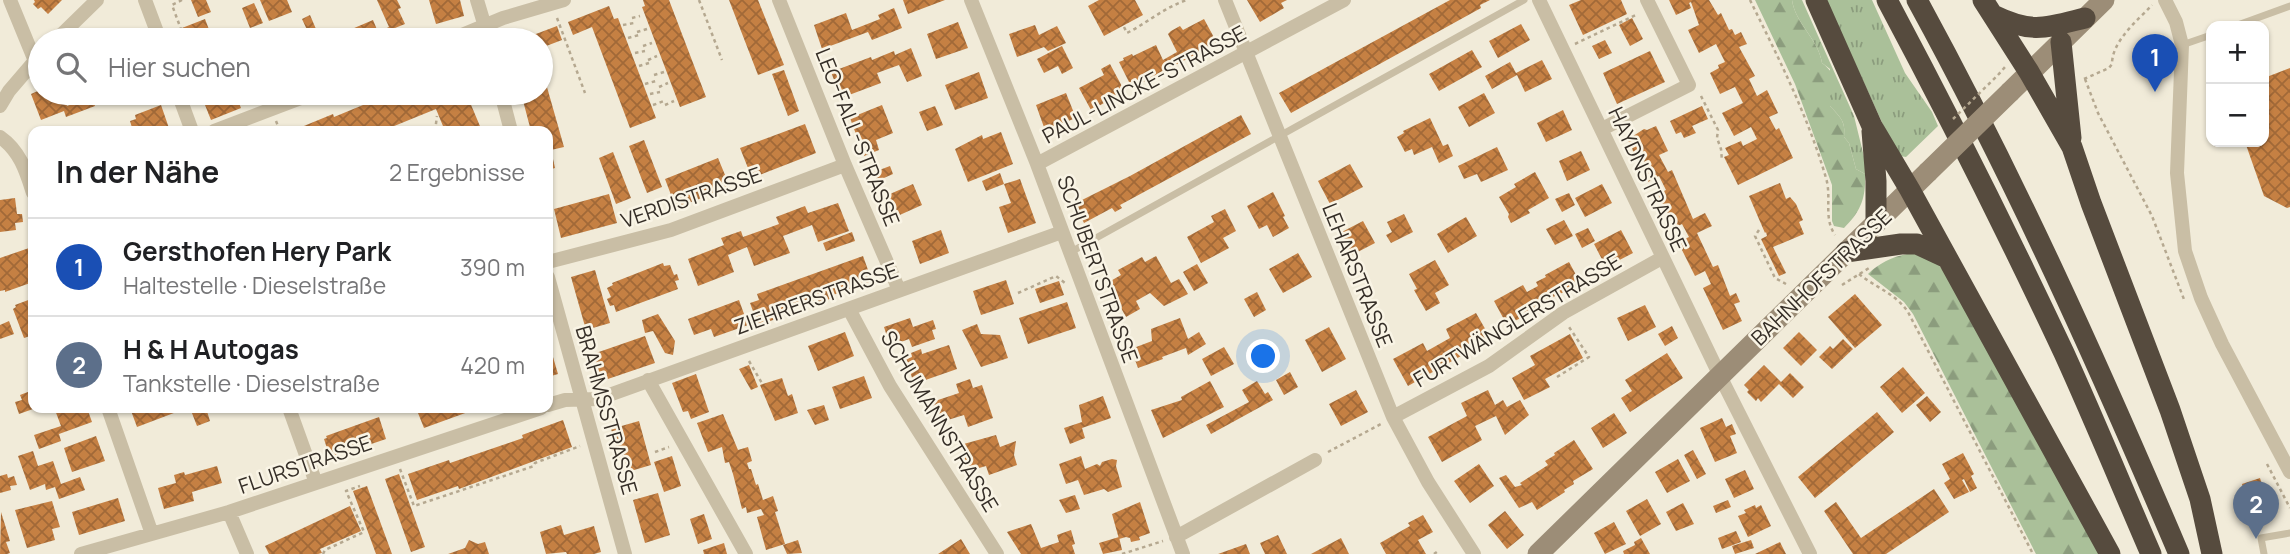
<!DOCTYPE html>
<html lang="de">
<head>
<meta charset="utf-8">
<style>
	body { margin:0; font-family:Manrope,sans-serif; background:#f6f6f6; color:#202124 }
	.controls { position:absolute; right:21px; top:21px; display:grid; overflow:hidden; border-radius:14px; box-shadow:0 2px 5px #0004 }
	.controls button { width:63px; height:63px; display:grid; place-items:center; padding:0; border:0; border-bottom:2px solid #e0e0e0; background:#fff; color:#202124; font:35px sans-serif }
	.you { position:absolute; left:1264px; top:357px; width:24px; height:24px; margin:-18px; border:5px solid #fff; border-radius:50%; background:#1a73e8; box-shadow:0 0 0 10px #1a73e833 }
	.badge { display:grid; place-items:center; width:46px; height:46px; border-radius:50%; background:#1c4556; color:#fff; font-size:23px; font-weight:700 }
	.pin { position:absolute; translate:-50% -58px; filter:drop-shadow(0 2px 4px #0008) }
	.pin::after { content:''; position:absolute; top:37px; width:24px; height:21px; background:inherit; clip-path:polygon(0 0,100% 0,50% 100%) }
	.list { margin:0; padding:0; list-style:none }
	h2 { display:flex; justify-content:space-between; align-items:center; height:91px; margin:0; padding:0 28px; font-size:30px }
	h2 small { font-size:23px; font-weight:400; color:#757577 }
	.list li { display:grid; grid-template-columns:46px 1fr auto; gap:21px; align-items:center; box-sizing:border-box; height:98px; padding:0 28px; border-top:2px solid #e0e0e0 }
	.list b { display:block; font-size:26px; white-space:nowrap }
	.list p { margin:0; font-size:23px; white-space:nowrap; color:#757577 }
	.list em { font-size:23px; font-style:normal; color:#757577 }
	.icon { flex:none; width:38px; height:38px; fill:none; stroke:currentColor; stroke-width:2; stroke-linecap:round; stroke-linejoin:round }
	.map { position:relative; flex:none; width:2290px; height:554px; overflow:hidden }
	.search { position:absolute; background:#fff; box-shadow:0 2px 5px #0004; left:28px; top:28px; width:525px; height:77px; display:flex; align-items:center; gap:18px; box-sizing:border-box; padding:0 24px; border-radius:38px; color:#757577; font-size:26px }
	.panel { position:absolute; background:#fff; box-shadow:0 2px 5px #0004; left:28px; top:126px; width:525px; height:287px; border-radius:14px }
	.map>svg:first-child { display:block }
	.grass { fill:url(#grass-tufts) }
	.forest { fill:url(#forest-firs) }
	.building { fill:url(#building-cross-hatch) }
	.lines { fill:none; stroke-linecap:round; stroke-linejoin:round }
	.path { stroke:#b5a890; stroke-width:2.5; stroke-dasharray:3.5 3.5; stroke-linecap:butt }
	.lane { stroke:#c9bea5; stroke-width:7 }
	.street { stroke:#c9bea5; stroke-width:14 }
	.secondary { stroke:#9c8d77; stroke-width:21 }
	.highway { stroke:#564b3e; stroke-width:21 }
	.path-bridge { stroke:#b5a890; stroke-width:2.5; stroke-dasharray:3.5 3.5; stroke-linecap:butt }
	.secondary-bridge { stroke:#9c8d77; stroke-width:21 }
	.labels { text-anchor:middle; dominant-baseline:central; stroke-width:5; stroke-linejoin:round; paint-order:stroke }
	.street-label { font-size:21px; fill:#352e27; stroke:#f9f4e5 }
</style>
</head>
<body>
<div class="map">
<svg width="2290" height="554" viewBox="0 0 2290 554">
	<defs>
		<pattern id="grass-tufts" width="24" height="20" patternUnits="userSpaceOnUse" patternTransform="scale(1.75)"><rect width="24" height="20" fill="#aac099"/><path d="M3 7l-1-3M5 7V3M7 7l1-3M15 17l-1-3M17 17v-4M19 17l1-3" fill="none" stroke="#8b9c7d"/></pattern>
		<pattern id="forest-firs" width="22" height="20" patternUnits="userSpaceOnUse" patternTransform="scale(1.75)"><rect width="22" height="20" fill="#aac099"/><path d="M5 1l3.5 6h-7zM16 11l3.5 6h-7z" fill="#8b9c7d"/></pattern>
		<pattern id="building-cross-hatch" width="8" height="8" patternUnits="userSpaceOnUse" patternTransform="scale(1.75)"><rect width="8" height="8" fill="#c58043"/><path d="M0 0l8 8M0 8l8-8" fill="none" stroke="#a16938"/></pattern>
	</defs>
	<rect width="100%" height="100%" fill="#f1ebd9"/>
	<path class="grass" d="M1792,0H1802L1854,116L1868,173L1865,174L1856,169L1849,143L1844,137C1846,121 1840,117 1830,106V69L1822,63C1819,40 1795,23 1792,0Z
		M1826,0H1872L1905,73L1932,112L1938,126L1906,157L1900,156L1896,153Z"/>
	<path class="forest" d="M1755,0H1792C1795,23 1819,40 1822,63C1831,70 1835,76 1836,88L1830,96V106C1840,117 1846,121 1844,137L1849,143L1856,169L1865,174C1866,198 1861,211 1844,228L1834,226L1832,221V185L1795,84Z
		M1907,250L1938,264L1945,273L2099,554H2036L1913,314L1904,302L1868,274C1879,263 1892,257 1907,254Z"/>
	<path class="building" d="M34,0H62L48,14L41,7L38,9L33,4L35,2Z
		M191,0H206L211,12L198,17Z
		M260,0H287L292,12L269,21Z
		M377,0H397L401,8L398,9L405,24L390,30L394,39L326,40L373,20L378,32L389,27Z
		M429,0H460L464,16L436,24Z
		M643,0H669L706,97L680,107L642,7L645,6Z
		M729,0H758L784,65L758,75Z
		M903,0H945L908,14Z
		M1099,0H1135L1143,15L1104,36L1088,6Z
		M1247,0H1287L1281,3L1284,8L1260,22Z
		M1450,0H1490L1480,5L1481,8L1291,113L1279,93Z
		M1581,0H1621L1627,14L1583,35L1569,5Z
		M1669,0H1709L1718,15L1721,13L1729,30L1732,29L1735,35L1741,32L1747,44L1739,47L1755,76L1749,79L1757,96L1767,90L1778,113L1769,117L1776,130L1779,128L1793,158L1738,185L1724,157L1729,155L1725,148L1741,141L1743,146L1757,139L1751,127L1734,136L1722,113L1743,103L1735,87L1720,94L1710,73L1719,68L1718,65L1725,62L1716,44L1699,53L1688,30L1699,25L1691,2L1689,3L1691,8L1676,15Z
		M254,3L263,23L250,28L242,8Z
		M609,6L614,19L618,18L656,118L630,128L592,27L573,35L568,22Z
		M894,8L902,28L872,40L868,32L822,49L814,25L846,13L852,30L880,19L878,15Z
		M310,15L316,29L308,32L302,19Z
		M1632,18L1643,39L1630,46L1619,25Z
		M205,19L213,40H187L182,28Z
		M1204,19L1217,43L1132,88L1119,62L1124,60L1123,58L1132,54L1133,56L1156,45L1163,60L1177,52L1168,34L1171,31L1180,26L1183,30Z
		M958,22L968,48L936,59L927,34Z
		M1521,24L1530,40L1498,58L1489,41Z
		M1035,25L1039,35L1057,26L1066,43L1048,51L1044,47L1017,57L1009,34Z
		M557,26L562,40L541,48V40H520Z
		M1605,40L1612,53L1599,59L1592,46Z
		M1062,46L1073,68L1062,74L1058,66L1044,73L1037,59Z
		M911,48L922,76L907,82L899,65L877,73L881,83L841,98L831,72L871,57L872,60L894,51L895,55Z
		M1472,50L1482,67L1439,91L1429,74Z
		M1650,51L1665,82L1617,104L1603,73Z
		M1542,60L1552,79L1525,92L1517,75L1492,89L1485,76L1510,62L1516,73Z
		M1110,64L1125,92L1091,110L1079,88L1104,75L1101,69Z
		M541,66L564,147L551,150L555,168L548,170V131H531L521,93H541Z
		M2290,68V207L2287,208L2264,196L2245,142H2264V78Z
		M784,70L799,111L788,116L772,74Z
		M979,72L988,98L955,110L945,85Z
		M40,90V93H62L67,106L75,103L71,93H90L95,106L66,117L64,111L41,120L31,94Z
		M208,93H235L241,108L211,120L201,95Z
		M384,93H470L471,95L464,98L465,102L469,100L482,131H445L436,109L382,131H300L299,128L333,114L334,117L363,105L362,102Z
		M1066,93L1076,118L1045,130L1036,105Z
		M1484,93L1495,113L1469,127L1458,107Z
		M161,105L170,131H133L130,121L136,119L135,115Z
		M882,105L893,133L876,140L879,150L864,156L850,118Z
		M935,106L943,125L927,131L919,112Z
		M1702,106L1708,119L1692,126L1696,133L1684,138L1681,132L1676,134L1670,121Z
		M1563,110L1572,130L1546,142L1537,123Z
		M1241,115L1251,134L1120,205L1122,208L1115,212L1112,208L1084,223L1074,204L1130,176Z
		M1430,118L1443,146L1448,144L1453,156L1439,163L1432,147L1414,155L1412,149L1405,152L1397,137L1404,133L1403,131Z
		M805,124L816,153L752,178L740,148Z
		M1656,126L1668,151L1659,155L1668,172L1672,170L1693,219L1705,213L1712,226L1697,233L1713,267L1718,265L1730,296L1736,293L1740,302L1734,304L1742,321L1723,330L1703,288L1711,284L1705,271L1695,276L1678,242L1689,237L1682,224L1674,228L1658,194L1666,190L1659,176L1648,182L1640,165L1643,163L1639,157L1634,155L1631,144L1627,140L1644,129L1647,130Z
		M1001,132L1013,164L968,182L955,149L982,135L983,139Z
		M644,140L662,187L647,193L629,146Z
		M1497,147L1508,170L1481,182L1477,174L1464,179L1458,166Z
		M1581,151L1590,170L1567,181L1559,161Z
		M613,152L631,198L616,204L599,158Z
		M718,158L730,187L676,208L665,179Z
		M1350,164L1363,187L1330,204L1318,181Z
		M890,166L893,174L877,181L874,172Z
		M1535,172L1549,198L1528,210L1530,213L1511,223L1508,217L1509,214L1499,197L1516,187L1514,184Z
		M1000,173L1004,184L986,191L982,181Z
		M1020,179L1036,223L1008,233L999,207L1011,203L1004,184Z
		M1780,183L1786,199L1790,197L1796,204L1803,220L1799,222L1804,234L1773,247L1786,273L1779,276L1761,239L1767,236L1766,232L1765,233L1749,196Z
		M913,184L922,205L893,218L883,197Z
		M1602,184L1612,203L1585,217L1575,198Z
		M1273,192L1285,216L1283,217L1289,228L1273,237L1267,225L1259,229L1247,206Z
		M1569,193L1575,205L1562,212L1555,199Z
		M609,194L617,223L561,238L554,209Z
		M15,198L17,214H22L23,222L15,223L16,230L0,232V200Z
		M838,203L849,231L818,242L812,225L799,230L783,236L790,253L754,266L747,247L728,255L734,272L698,286L688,259L724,245L721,238L741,231L743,237L779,224L776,217L805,206L808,213Z
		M1225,209L1236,231L1223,238L1229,248L1201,263L1187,237L1214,222L1211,216Z
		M1404,214L1413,232L1391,243L1386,235L1392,232L1387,222Z
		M1466,217L1477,236L1448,253L1437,234Z
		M1564,220L1573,236L1555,245L1546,229Z
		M1363,221L1375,243L1350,256L1338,234Z
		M1588,228L1595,241L1582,248L1575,234Z
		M941,230L949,253L920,264L912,241Z
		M1621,230L1633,253L1606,267L1594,244Z
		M852,232L855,241L826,251L823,243Z
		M32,247L33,282L5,292V290L0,291V258Z
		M1298,253L1312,277L1283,293L1269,269Z
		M863,256L872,281L833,295L835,297L816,304L815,301L778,314L779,318L758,325L750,303L759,300L757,294Z
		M1156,256L1171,283L1179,279L1188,294L1164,306L1150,293L1136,301L1140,309L1126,317L1107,283L1121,275L1118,270L1142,257L1145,262Z
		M1435,260L1449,285L1435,293L1440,303L1426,311L1414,290L1417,289L1409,274Z
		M1569,262L1581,284L1534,306L1536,310L1507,325L1494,301L1523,285L1527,292L1538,286L1536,282L1546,277L1545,275Z
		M663,263L664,266L670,265L674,275L677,274L679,280L675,281L678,289L616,312L614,305L610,306L607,299L611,297L607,288L613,285L612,283Z
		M1197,264L1208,283L1194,291L1183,272Z
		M595,270L610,323L586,330L571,277Z
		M1006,280L1014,304L981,315L973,291Z
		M1059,281L1064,295L1040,303L1035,289Z
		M1257,292L1266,310L1254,317L1244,299Z
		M1855,294L1882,325L1855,348L1828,317Z
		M31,299L33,304V335L24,338L13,309L16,307L15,305Z
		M739,300L748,325L714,337L711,329L694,335L688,319Z
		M1067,302L1076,328L1028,344L1019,318Z
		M1645,305L1656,327L1628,341L1617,318Z
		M1476,313L1491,339L1408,386L1393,359L1423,343L1427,351L1450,338L1446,329Z
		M658,314L675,341L673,355L665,353L653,331L645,333L642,320Z
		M910,318L913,327L933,320L936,329L932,330L935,339L912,347L909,339L890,346L884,327Z
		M1180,318L1188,339L1199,332L1206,344L1188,355L1186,348L1162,357L1163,359L1138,368L1131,349L1152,341L1151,329Z
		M9,321L14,334L0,339V325Z
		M977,324L981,334L1000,335L1008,358L981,367L962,330Z
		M1672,326L1678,338L1665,346L1658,334Z
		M1329,327L1346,359L1322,372L1305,340Z
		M845,332L854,356L818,371L808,346Z
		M1799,332L1817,350L1801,366L1783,348Z
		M1570,334L1583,358L1545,379L1550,387L1524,400L1512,378L1535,365L1530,356Z
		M645,336L655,363L602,381L593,354Z
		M1843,339L1853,349L1832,369L1819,357L1830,346L1833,349Z
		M548,340L558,374L548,377Z
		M949,345L957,369L914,384L906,359L912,357L911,353L921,349L922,354Z
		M1224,347L1234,364L1211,376L1202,359Z
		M1667,353L1683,378L1630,412L1621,398L1632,391L1625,380Z
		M749,365L758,387L751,390L739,369Z
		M1764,365L1781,382L1790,373L1804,387L1793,398L1779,384L1761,402L1758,398L1756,401L1747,392L1749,390L1744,385Z
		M1903,367L1925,393L1902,413L1880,387Z
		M1290,372L1298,387L1284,395L1276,380Z
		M696,374L709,412L691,419L688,411L683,412L672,383Z
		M864,376L872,398L840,409L832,387Z
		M782,378L788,396L792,394L798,413L775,421L760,385Z
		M970,379L973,388L982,385L993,418L968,427L964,415L938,423L932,402L959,393L956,384Z
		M1210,381L1224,407L1163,438L1151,410L1182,400L1181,397Z
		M1257,381L1265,394L1268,392L1273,400L1211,434L1206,425L1249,402L1242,390Z
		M33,390V409L19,414L15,402L22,400L20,395Z
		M1356,390L1368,412L1341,426L1329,404Z
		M1488,390L1495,405L1503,400L1507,407L1520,400L1529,415L1505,435L1496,416L1475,426L1482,440L1442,462L1428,437L1467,416L1461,403Z
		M1103,396L1111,418L1082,428L1085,438L1070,444L1064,428L1082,422L1079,405Z
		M1927,396L1941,412L1930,422L1916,405Z
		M824,405L829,420L815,425L807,410Z
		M62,408H87L92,422L59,434L61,441L39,449L34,435L61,426L55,410Z
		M130,408H187L137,427Z
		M190,408H206L210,421L197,426Z
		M416,408H479L424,428Z
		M1877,412L1894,432L1815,498L1798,477Z
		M1614,413L1627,433L1603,448L1591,428Z
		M723,414L738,450L748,447L752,461L747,463L749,469H751L756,485L758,484L763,500L773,496L778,511L775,512L785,544L766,550L757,517L764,515L761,509L747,513L746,507L742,509L733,474L729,462L725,463L722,447L708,452L697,423Z
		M379,417L386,439L330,458L324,439L327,438L326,436Z
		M1722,418L1726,427L1732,424L1736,434L1730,436L1737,453L1715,462L1700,428Z
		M563,420L572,447L459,489L458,486L417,500L408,474L449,460L450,463L523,438L522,435Z
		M639,421L651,465L624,473L611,429Z
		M996,435L1000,447L1016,441L1014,455L1017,465L989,475L986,466L969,471L960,445Z
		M96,436L105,461L72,472L64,448Z
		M1574,440L1593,469L1573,481L1574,484L1564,490L1565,492L1537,510L1532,502L1519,508L1499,478L1506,475L1515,487L1522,485L1520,483L1548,465L1545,461L1555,455L1554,453Z
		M1693,450L1706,474L1697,479L1684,455Z
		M33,451L38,466L53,461L61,484L80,477L85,490L59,499L55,487L46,490L45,484L30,490L18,456Z
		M1963,453L1974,474L1971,476L1977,488L1970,492L1964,479L1962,480L1969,492L1954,499L1944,483L1950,479L1942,464Z
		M672,456L681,486L664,492L654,462Z
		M1081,456L1085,469L1097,464L1100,466L1102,462L1112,459L1117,460L1116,466L1122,487L1108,492L1104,489L1084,495L1078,480L1066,484L1059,464Z
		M1678,459L1690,481L1667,493L1655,472Z
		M1479,464L1494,486L1470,503L1454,481Z
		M217,466L222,483L192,492L194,501L164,509L158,488L176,483L174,475L184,472L185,475Z
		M1745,470L1754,489L1734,498L1725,479Z
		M7,474L8,478L14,476L17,485L10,486L11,490L0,493V476Z
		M399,474L425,547L411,552L385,479Z
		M2260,478L2270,511L2251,517L2242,484Z
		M367,486L392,554H376L353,491Z
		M1934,489L1949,512L1886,554H1853L1824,511L1836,502L1861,538Z
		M658,493L670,535L645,543L633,500Z
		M1075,495L1080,509L1066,513L1059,500Z
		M118,498L125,521L79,535L72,512Z
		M1647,499L1661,524L1640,536L1626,511Z
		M1728,500L1731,507L1716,513L1713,506Z
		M52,501L60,527L52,529L55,540L27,548L15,510Z
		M1140,502L1150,533L1139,537L1140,540L1131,542L1130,538L1126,537L1119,539L1112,514Z
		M1683,503L1694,524L1676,531L1666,512Z
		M1755,505L1756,508L1761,505L1771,526L1748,537L1738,516L1746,513L1744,510Z
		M350,506L361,531L320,549L322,553L318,554H269L265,546Z
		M1505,511L1524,535L1507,549L1488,525Z
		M1,512L10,541L6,542L10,553L7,554H0Z
		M704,514L712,539L698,544L690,519Z
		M1423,515L1433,532L1418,540L1426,554H1386L1380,543L1410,526L1408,523Z
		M1614,522L1626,544L1605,554L1594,533Z
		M1031,524L1041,548L1059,542L1057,535L1071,530L1075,544L1072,545L1075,554H1021L1007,532Z
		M561,525L564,535L594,526L601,552L594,554H567L566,552L546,554L540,532Z
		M1736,531L1741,542L1722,549L1718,538Z
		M1278,535L1287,554H1265L1260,543Z
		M1119,537L1122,550L1103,554L1099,543Z
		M1341,538L1349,554H1311Z
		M1641,538L1650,554H1624L1623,551L1635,545L1634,542Z
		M961,539L970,554H938Z
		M469,540L478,544L485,542L489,554H448L465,548Z
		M798,540L802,553L787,554L783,545Z
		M1751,540L1754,548L1735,554L1732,546Z
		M1780,542L1786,554H1755Z
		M724,543L727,554H704L703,550Z
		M1246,544L1250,554H1218Z"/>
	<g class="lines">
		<path class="path" d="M182,0L172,5L185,40
			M699,0L722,60
			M1750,0C1778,57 1808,116 1826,178C1832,198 1823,217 1835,235
			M557,18L585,93
			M632,18L640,16
			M623,25L634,23
			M1124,27L1127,33C1147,23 1165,7 1187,0
			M637,32L647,29
			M628,38L639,35
			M1575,44L1638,14
			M643,46L652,43
			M635,53L645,51
			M648,60L657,56
			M639,66L649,63
			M654,75L664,72
			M1998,75L2005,67
			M2084,79L2109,68L2112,64C2112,41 2137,21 2152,5
			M2085,79L2098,113L2152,216L2185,302
			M645,84L656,81
			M659,87L668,83
			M650,94L660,92
			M1701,96L1718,130L1717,138L1721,149L1722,161
			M653,105L664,101
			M665,105L674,101
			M276,121L280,131
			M435,131L437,116
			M1759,230L1755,236L1775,278L1786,284
			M1859,274C1875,287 1896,294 1908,312L2033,554
			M1842,285L1869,268
			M1018,293L1056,276L1065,283
			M749,361L763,385
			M1557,377L1589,357L1569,327
			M655,452L669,447
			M1328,452L1381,424
			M2267,464L2290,508
			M400,469L414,506L534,466L535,463L580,446
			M323,554L325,550L364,532L346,491L360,486
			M1122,554L1163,541
			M1434,554L1438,551"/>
		<path class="lane" d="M2235,26L2290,6
			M2182,45L2211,35
			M1069,253L1524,0
			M2264,554L2261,538L2290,533"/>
		<path class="street" d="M10,0L35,61
			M145,0L160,40
			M477,0L489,40
			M779,0L845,165L899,290
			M971,0L1037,164L1183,554
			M1225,0L1393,417L1428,482L1474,554
			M1539,0L1720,376L1810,554
			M2165,0L2176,22L2182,45L2177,173L2185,251L2201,298L2222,344L2290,472
			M56,40L97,0
			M450,40L503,18L564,0
			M178,93L192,131
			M501,93L511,131
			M0,106L9,91L39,56
			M1602,129L1689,85L1647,0
			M214,131L314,93
			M0,137C20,151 26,171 33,193
			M1037,164L1344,0
			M548,262L671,230L845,165
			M548,277L625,554
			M849,309L890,386L997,554
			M648,380L746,554
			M548,405L565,400L598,399L1062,232
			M108,408L152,534
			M289,408L316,483
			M1393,417L1489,366L1563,313L1662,258
			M229,512L247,554
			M1176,537L1315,460
			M81,554L229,512L541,408"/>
		<path class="secondary" d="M2010,92L2104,0
			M1538,554L1928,172"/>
		<path class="highway" d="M1816,0L1872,126L1910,190L2110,554
			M1887,0C1949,116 2008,234 2064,353C2094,419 2122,487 2151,554
			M1917,0C2015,179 2099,366 2179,554
			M1983,0L2029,72L2072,147L2091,203L2170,410L2200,499L2212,554
			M1993,15C2032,34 2045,28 2085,18
			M2061,42L2071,138
			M1872,131L1876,181V223
			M1846,252L1901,244H1917L1947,258"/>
		<path class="path-bridge" d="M1953,119L1998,75"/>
		<path class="secondary-bridge" d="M1928,172L2010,92"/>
	</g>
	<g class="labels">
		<g class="street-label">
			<text transform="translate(1144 84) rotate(-28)">PAUL-LINCKE-STRASSE</text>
			<text transform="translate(858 137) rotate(68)">LEO-FALL-STRASSE</text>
			<text transform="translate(1648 179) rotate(65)">HAYDNSTRASSE</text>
			<text transform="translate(691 197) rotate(-19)">VERDISTRASSE</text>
			<text transform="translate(1098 269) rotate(70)">SCHUBERTSTRASSE</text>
			<text transform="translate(1358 275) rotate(68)">LEHARSTRASSE</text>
			<text transform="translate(1821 277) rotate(-44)">BAHNHOFSTRASSE</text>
			<text transform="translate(816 298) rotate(-20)">ZIEHRERSTRASSE</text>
			<text transform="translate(1517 320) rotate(-31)">FURTWÄNGLERSTRASSE</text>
			<text transform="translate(607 410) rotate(74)">BRAHMSSTRASSE</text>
			<text transform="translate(940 421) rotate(59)">SCHUMANNSTRASSE</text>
			<text transform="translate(305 464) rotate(-19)">FLURSTRASSE</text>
		</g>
	</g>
</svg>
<div class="controls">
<button>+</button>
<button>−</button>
</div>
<div class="you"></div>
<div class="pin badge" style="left:2155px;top:92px;background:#1a4fb4">1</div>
<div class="pin badge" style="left:2256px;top:539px;background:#5c6f8a">2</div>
<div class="search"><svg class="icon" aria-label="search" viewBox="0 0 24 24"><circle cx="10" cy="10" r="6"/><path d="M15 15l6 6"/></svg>Hier suchen</div>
<section class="panel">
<h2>In der Nähe<small>2 Ergebnisse</small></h2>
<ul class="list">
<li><span class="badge" style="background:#1a4fb4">1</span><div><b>Gersthofen Hery Park</b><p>Haltestelle · Dieselstraße</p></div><em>390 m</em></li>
<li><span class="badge" style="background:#5c6f8a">2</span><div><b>H &amp; H Autogas</b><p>Tankstelle · Dieselstraße</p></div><em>420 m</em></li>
</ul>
</section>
</div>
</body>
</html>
